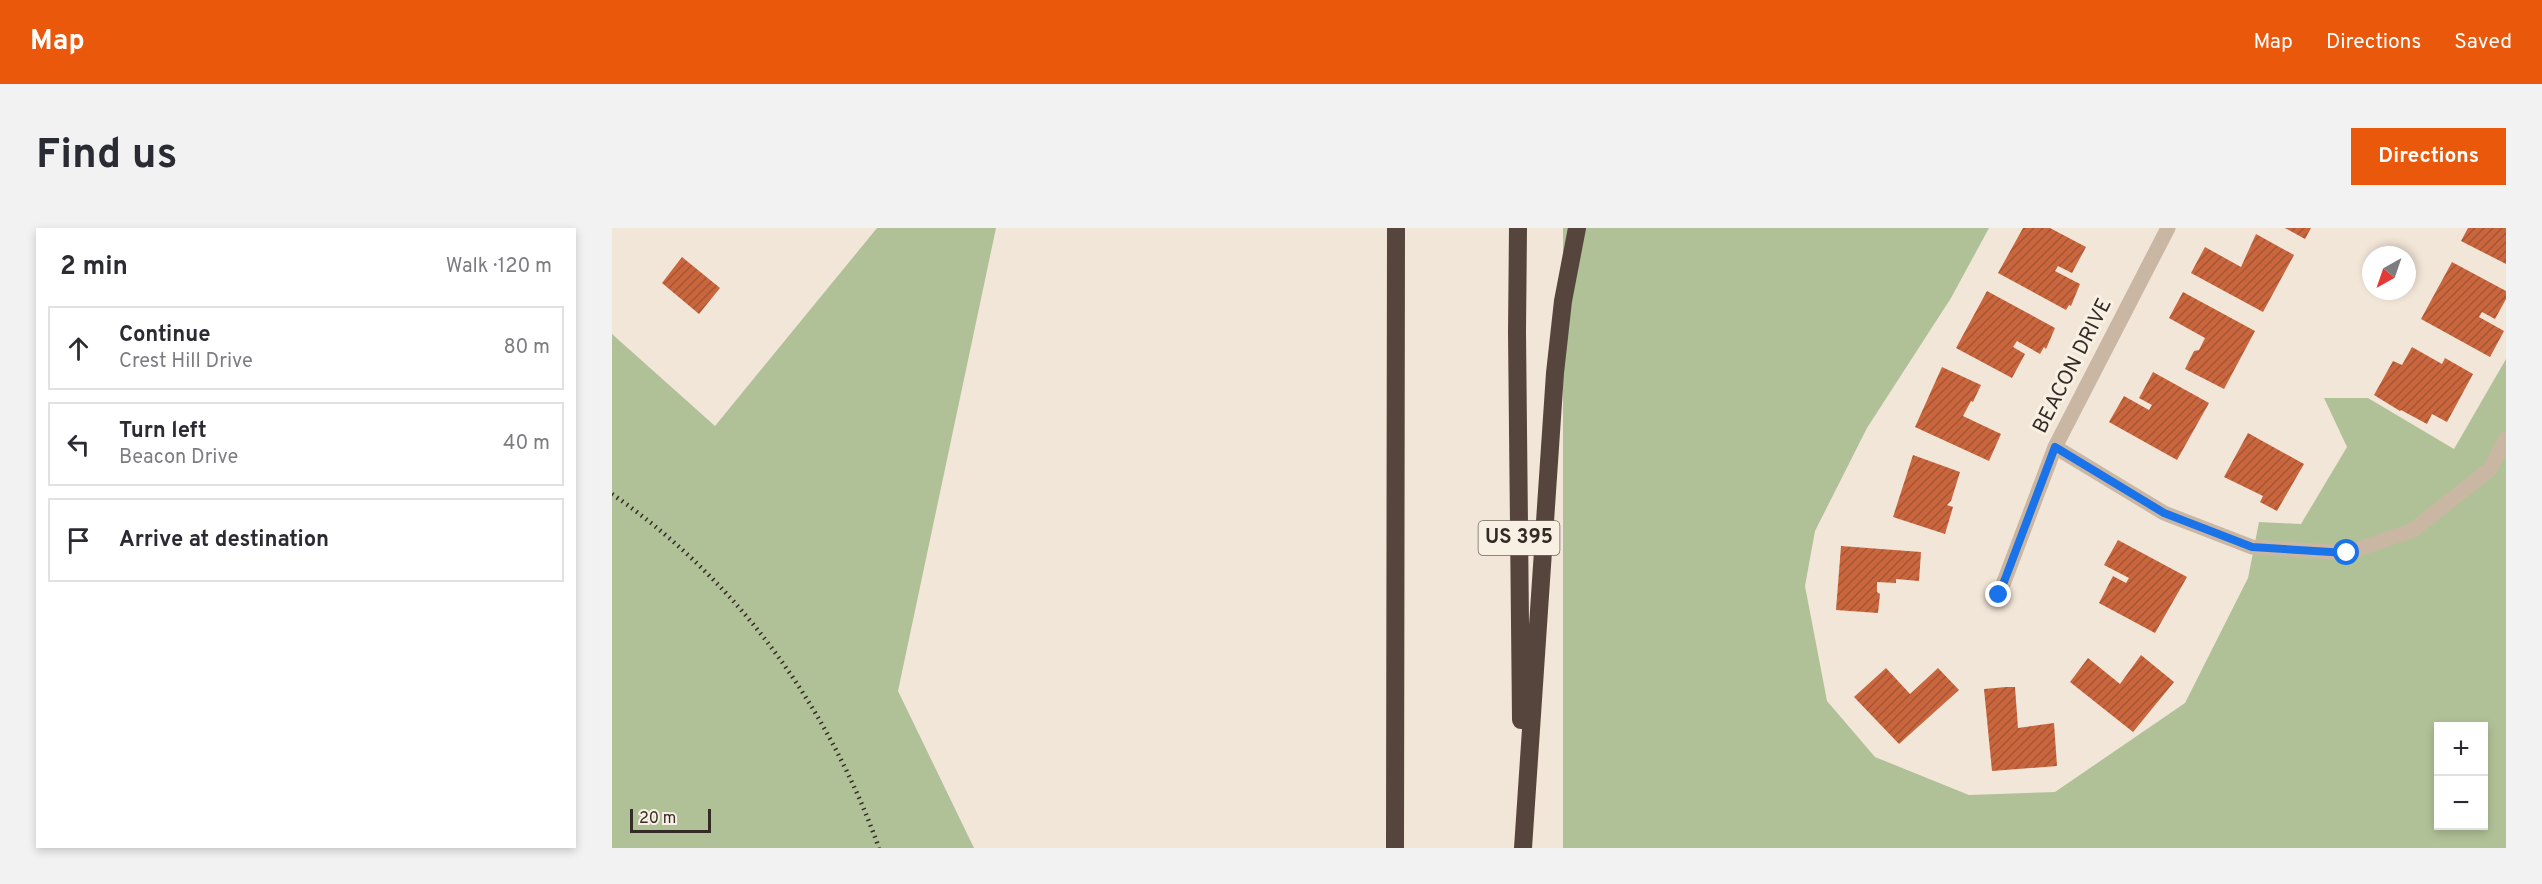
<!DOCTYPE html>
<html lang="en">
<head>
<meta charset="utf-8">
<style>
	body { margin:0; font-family:Overpass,sans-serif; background:#f2f2f3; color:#2b2b33 }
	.controls { position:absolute; right:18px; bottom:18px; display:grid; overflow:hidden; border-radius:0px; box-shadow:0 3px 9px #0003 }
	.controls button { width:54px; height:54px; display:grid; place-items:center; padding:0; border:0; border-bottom:2px solid #e1e1e2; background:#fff; color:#2b2b33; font:30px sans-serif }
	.compass { position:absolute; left:1750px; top:18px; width:54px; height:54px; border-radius:50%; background:#fff; box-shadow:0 3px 9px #0003; rotate:220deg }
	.scale { position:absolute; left:18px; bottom:15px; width:81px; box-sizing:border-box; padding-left:6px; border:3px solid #352b26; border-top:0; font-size:16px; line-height:21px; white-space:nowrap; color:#352b26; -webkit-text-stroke:4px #f9f0e4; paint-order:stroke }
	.stop { position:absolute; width:18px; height:18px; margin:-14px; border:4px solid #1a73e8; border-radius:50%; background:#fff }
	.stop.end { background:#1a73e8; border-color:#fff; box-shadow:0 2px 6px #0008 }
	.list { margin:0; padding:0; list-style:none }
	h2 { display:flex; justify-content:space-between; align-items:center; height:78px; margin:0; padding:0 24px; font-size:26px }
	h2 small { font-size:20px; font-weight:400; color:#7c7c81 }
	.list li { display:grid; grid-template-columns:39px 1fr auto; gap:18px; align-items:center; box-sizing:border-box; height:84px; margin:0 12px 12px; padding:0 12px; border:2px solid #e1e1e2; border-radius:0px }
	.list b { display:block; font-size:22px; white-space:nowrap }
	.list p { margin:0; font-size:20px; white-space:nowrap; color:#7c7c81 }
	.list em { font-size:20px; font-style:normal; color:#7c7c81 }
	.icon { flex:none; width:33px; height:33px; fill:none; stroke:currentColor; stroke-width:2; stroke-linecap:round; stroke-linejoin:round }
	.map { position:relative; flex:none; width:1894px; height:620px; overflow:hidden; border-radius:0px }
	header { display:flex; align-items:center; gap:36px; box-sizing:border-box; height:84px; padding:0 30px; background:#ea580c; color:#fff }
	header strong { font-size:28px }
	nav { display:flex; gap:33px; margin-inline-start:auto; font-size:21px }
	.intro { display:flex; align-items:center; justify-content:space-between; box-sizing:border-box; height:144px; padding:0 36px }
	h1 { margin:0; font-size:42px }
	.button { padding:15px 27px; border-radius:0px; background:#ea580c; color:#fff; font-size:21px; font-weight:700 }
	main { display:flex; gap:36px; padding:0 36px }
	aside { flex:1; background:#fff; border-radius:0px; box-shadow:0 3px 9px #0003 }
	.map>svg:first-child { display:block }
	.grass { fill:#b1c197; fill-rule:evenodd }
	.building { fill:url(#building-hatch) }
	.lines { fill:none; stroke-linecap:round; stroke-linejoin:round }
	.minor { stroke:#cab7a3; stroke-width:15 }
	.motorway { stroke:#56453c; stroke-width:18 }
	.rail { stroke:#352b26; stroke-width:4.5; stroke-dasharray:1.5 4.5; stroke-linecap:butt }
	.route { stroke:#1a73e8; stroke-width:8 }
	.labels { text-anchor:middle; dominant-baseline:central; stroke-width:6; stroke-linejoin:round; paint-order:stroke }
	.shield { fill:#f9f0e4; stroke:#70665f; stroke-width:1.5 }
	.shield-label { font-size:20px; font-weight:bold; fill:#352b26 }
	.street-label { font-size:21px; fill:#352b26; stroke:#f9f0e4 }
</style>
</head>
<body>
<header>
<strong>Map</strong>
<nav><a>Map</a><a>Directions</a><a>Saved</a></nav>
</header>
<div class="intro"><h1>Find us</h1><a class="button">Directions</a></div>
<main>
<aside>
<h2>2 min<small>Walk · 120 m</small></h2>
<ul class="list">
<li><svg class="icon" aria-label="ahead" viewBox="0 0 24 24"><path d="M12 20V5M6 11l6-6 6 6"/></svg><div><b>Continue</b><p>Crest Hill Drive</p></div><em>80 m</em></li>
<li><svg class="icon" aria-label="left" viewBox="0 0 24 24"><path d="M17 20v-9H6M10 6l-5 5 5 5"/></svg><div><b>Turn left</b><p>Beacon Drive</p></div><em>40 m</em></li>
<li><svg class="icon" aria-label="arrive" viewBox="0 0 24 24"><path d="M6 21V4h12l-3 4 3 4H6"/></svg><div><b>Arrive at destination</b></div></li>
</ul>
</aside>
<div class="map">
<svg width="1894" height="620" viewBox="0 0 1894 620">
	<defs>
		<pattern id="building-hatch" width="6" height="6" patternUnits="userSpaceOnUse" patternTransform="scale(1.5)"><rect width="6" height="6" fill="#ca663e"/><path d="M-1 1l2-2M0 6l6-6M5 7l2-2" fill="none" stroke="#a55434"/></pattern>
	</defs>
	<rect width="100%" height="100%" fill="#f2e6d8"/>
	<path class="grass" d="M265,0H384L286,463L362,620H0V106L103,198Z
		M951,0H1377L1339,70L1255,200L1203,303L1193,358L1215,473L1263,529L1357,567L1443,564L1573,475L1636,350L1647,294L1689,296L1735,219L1712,170H1756L1842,221L1894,131V620H951ZM1826,499H1872V598H1826Z"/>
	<path class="building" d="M1411,0H1438L1474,19L1460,45L1446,38L1443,43L1468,56L1459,78L1457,77L1454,82L1386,45Z
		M1673,0H1699L1693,11Z
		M1856,0H1894V36L1849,13Z
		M1644,6L1682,27L1651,84L1579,45L1593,19L1629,39Z
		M70,29L108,60L87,86L50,55Z
		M1840,34L1894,63V71L1883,91L1870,84L1867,89L1892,103L1878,129L1809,91Z
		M1375,63L1443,100L1434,121L1432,119L1428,126L1405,113L1401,119L1413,126L1400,150L1344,120Z
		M1571,64L1643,103L1612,161L1573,141L1582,123L1587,122L1593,110L1557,90Z
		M1800,119L1830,136L1833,130L1861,146L1835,194L1820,186L1815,196L1789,182L1788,183L1762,167L1781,133L1790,137Z
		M1330,139L1369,157L1361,174L1359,173L1351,188L1389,206L1377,233L1303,199Z
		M1541,144L1597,175L1565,232L1497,194L1512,168L1537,182L1540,177L1527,170Z
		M1636,205L1692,236L1665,283L1648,274L1651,268L1612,249Z
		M1301,227L1348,244L1339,273L1335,277L1341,279L1333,306L1281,289Z
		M1506,312L1575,349L1543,405L1487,375L1501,348L1514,355L1517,350L1492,337Z
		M1229,318L1309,324L1307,353L1284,351V355L1265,354V364L1268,366L1266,385L1224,382Z
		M1529,427L1562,454L1521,504L1458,454L1476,430L1508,456Z
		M1274,440L1298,466L1326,440L1347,462L1287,516L1242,469Z
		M1394,459H1403L1406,500L1442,495L1445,538L1380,543L1372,461Z"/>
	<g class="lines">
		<path class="minor" d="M1443,219L1552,285L1640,319L1735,325L1801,302L1878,241L1894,211
			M1387,367L1443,219L1556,0"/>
		<path class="motorway" d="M906,0L905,104L909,492
			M783,620L784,0
			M911,620L943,145L951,73L965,0"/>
		<path class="rail" d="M0,266C125,352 216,478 267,620"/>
	</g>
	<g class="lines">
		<path class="route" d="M1387,367L1443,219L1552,285L1640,319L1735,325"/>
	</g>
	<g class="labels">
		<rect class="shield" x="866.5" y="293" width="81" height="34" rx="4.5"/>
		<g class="shield-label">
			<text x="907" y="310">US 395</text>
		</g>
		<g class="street-label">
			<text transform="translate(1461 138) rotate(-63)">BEACON DRIVE</text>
		</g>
	</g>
</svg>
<div class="controls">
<button>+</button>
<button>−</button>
</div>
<svg class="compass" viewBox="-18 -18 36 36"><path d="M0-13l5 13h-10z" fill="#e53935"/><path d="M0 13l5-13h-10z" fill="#7c7c81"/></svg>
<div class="scale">20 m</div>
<div class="stop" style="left:1735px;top:325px"></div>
<div class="stop end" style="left:1387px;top:367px"></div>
</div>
</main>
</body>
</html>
